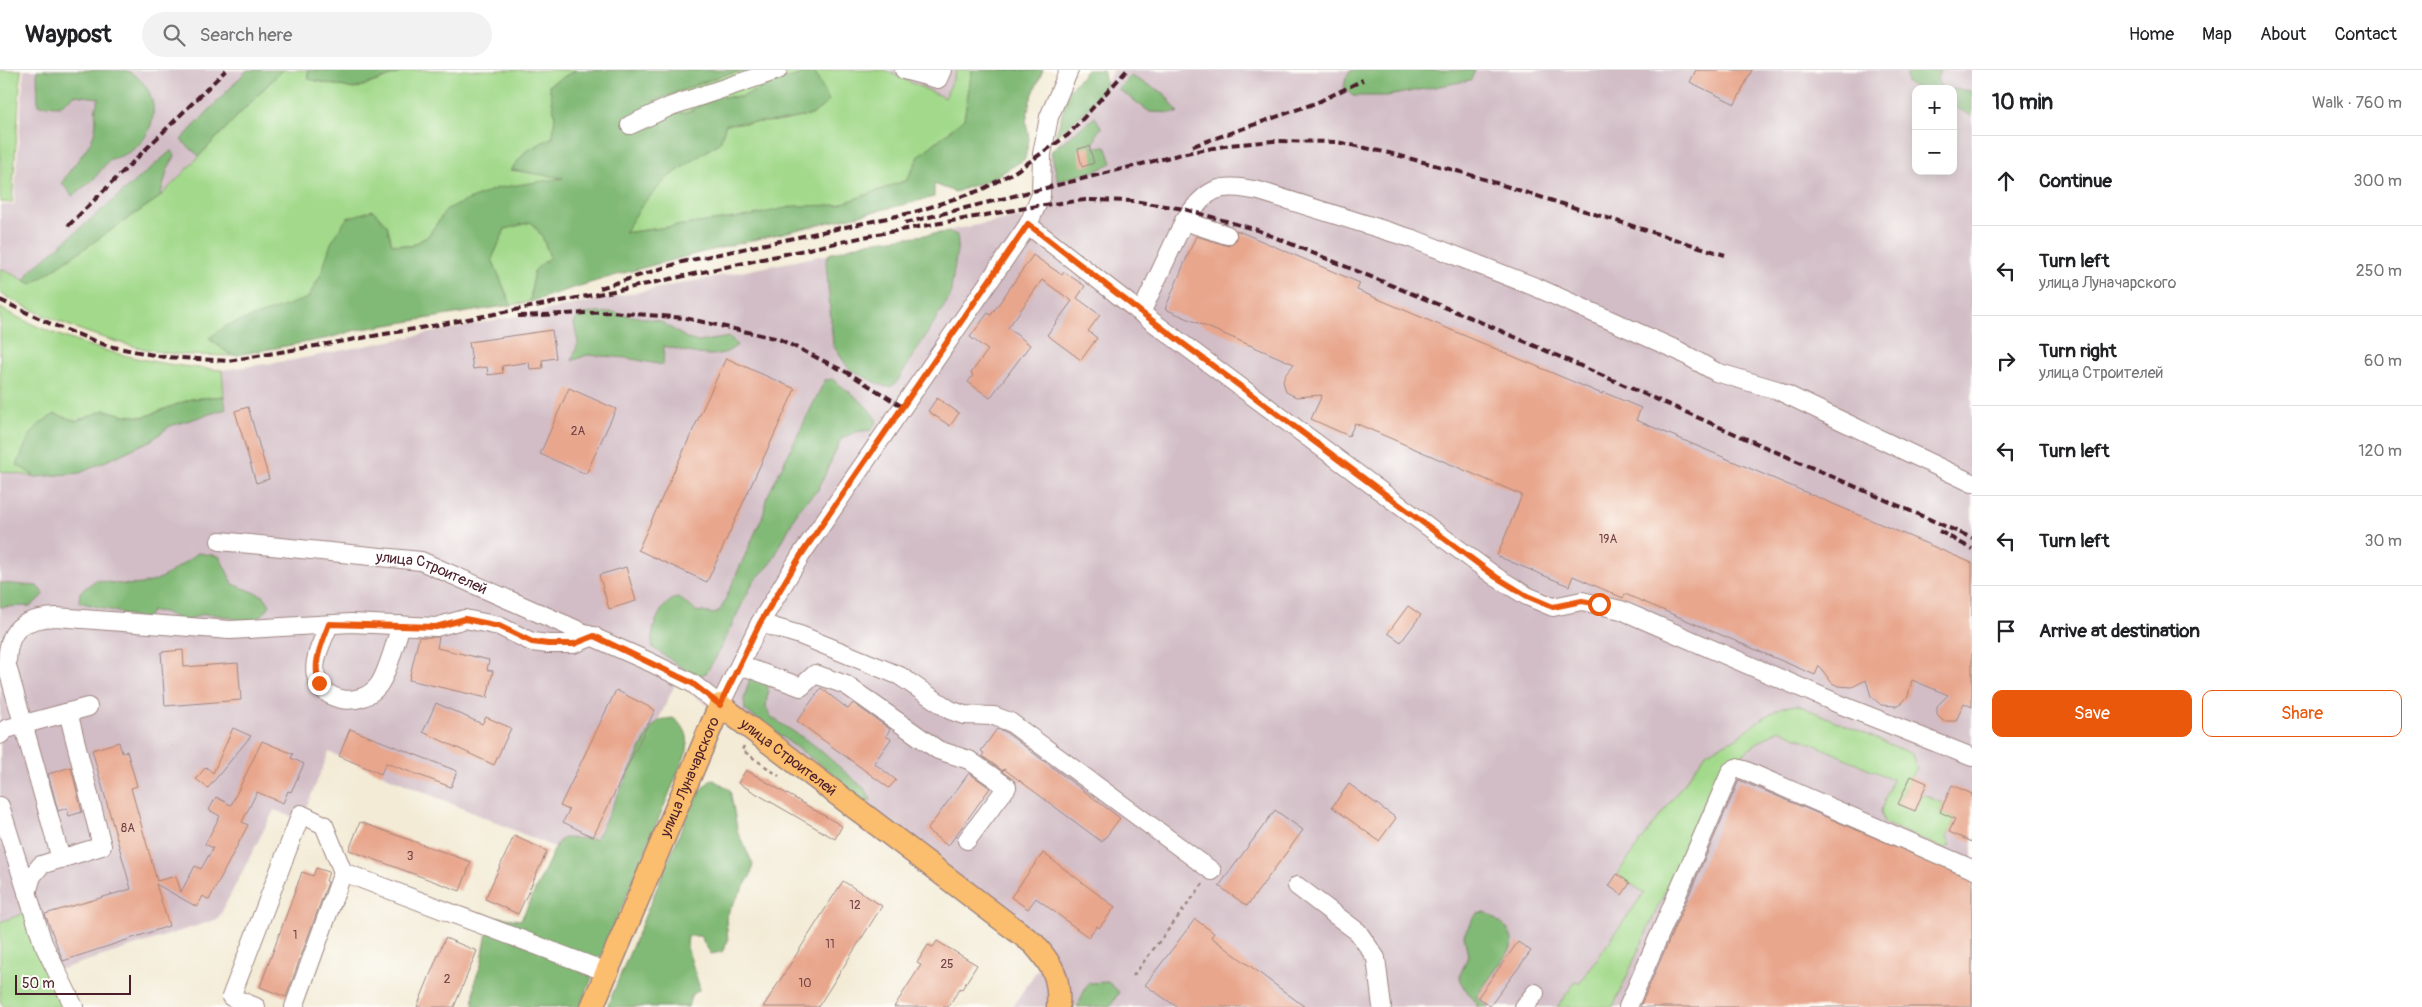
<!DOCTYPE html>
<html lang="en">
<head>
<meta charset="utf-8">
<style>
	body { margin:0; font-family:Pangolin,sans-serif; background:#f2f2f2; color:#202124 }
	.controls { position:absolute; right:15px; top:15px; display:grid; overflow:hidden; border-radius:10px; box-shadow:0 2px 12px #0003 }
	.controls button { width:45px; height:45px; display:grid; place-items:center; padding:0; border:0; border-bottom:1px solid #e0e0e0; background:#fff; color:#202124; font:25px sans-serif }
	.scale { position:absolute; left:15px; bottom:12px; width:116px; box-sizing:border-box; padding-left:5px; border:2px solid #4a1f2b; border-top:0; font-size:14px; line-height:18px; white-space:nowrap; color:#4a1f2b; -webkit-text-stroke:4px #fdfcf7; paint-order:stroke }
	.stop { position:absolute; width:15px; height:15px; margin:-11px; border:4px solid #ea580c; border-radius:50%; background:#fff }
	.stop.end { background:#ea580c; border-color:#fff; box-shadow:0 1px 5px #0008 }
	.list { margin:0; padding:0; list-style:none }
	h2 { display:flex; justify-content:space-between; align-items:center; height:65px; margin:0; padding:0 20px; font-size:21px }
	h2 small { font-size:16px; font-weight:400; color:#757577 }
	.list li { display:grid; grid-template-columns:32px 1fr auto; gap:15px; align-items:center; box-sizing:border-box; height:90px; padding:0 20px; border-top:1px solid #e0e0e0 }
	.list b { display:block; font-size:19px; white-space:nowrap }
	.list p { margin:0; font-size:16px; white-space:nowrap; color:#757577 }
	.list em { font-size:16px; font-style:normal; color:#757577 }
	.actions { display:flex; gap:10px; padding:15px 20px }
	.actions a { flex:1; padding:11px 0; border:1px solid #ea580c; border-radius:10px; text-align:center; font-size:18px; color:#ea580c }
	.actions .main { background:#ea580c; color:#fff }
	.icon { flex:none; width:28px; height:28px; fill:none; stroke:currentColor; stroke-width:2; stroke-linecap:round; stroke-linejoin:round }
	.map { position:relative; flex:none; width:1972px; height:937px; overflow:hidden }
	header { display:flex; align-items:center; gap:30px; box-sizing:border-box; height:70px; padding:0 25px; background:#fff; border-bottom:1px solid #e0e0e0 }
	header strong { font-size:24px }
	nav { display:flex; gap:28px; margin-inline-start:auto; font-size:18px }
	.search { width:350px; height:45px; background:#f2f2f2; display:flex; align-items:center; gap:12px; box-sizing:border-box; padding:0 18px; border-radius:28px; color:#757577; font-size:19px }
	main { display:flex }
	aside { flex:1; background:#fff }
	.map>svg:first-child { display:block }
	.industrial { fill:#d2bdc6; fill-rule:evenodd }
	.green { fill:#a2d98a; stroke:#767c5a }
	.forest { fill:#81b976; stroke:#666c50 }
	.building { fill:#e8a68c }
	.lines { fill:none; stroke-linecap:round; stroke-linejoin:round }
	.minor-casing { stroke:#9e8580; stroke-width:20 }
	.major-casing { stroke:#9e8580; stroke-width:25 }
	.path { stroke:#9e8580; stroke-width:2.5; stroke-dasharray:4 4; stroke-linecap:butt }
	.minor { stroke:#fff; stroke-width:18 }
	.major { stroke:#fbbd6e; stroke-width:22 }
	.rail { stroke:#4a1f2b; stroke-width:4; stroke-dasharray:8 4; stroke-linecap:butt }
	.route { stroke:#ea580c; stroke-width:6 }
	.labels { text-anchor:middle; dominant-baseline:central; stroke-width:4; stroke-linejoin:round; paint-order:stroke }
	.number-label { font-size:12px; fill:#724143 }
	.street-label { font-size:15px; fill:#4a1f2b; stroke:#fdfcf7 }
</style>
</head>
<body>
<header>
<strong>Waypost</strong>
<div class="search"><svg class="icon" aria-label="search" viewBox="0 0 24 24"><circle cx="10" cy="10" r="6"/><path d="M15 15l6 6"/></svg>Search here</div>
<nav><a>Home</a><a>Map</a><a>About</a><a>Contact</a></nav>
</header>
<main>
<div class="map">
<svg width="1972" height="937" viewBox="0 0 1972 937">
	<rect width="100%" height="100%" fill="#fdfcf7"/>
	<filter id="ink" filterUnits="userSpaceOnUse"><feTurbulence type="fractalNoise" baseFrequency=".02" numOctaves="2"/><feDisplacementMap in="SourceGraphic" scale="10" xChannelSelector="R" yChannelSelector="G"/><feConvolveMatrix kernelMatrix="1 2 1 2 8 2 1 2 1" color-interpolation-filters="sRGB"/></filter>
	<filter id="wash" filterUnits="userSpaceOnUse"><feTurbulence type="fractalNoise" baseFrequency=".0096" numOctaves="4" result="noise"/><feDisplacementMap in="SourceGraphic" scale="20" xChannelSelector="R" yChannelSelector="G"/><feGaussianBlur stdDeviation="1.12" result="paint"/><feColorMatrix in="noise" values="0 0 0 0 0 0 0 0 0 0 0 0 0 0 0 0 0 1.4 0 .05"/><feComposite in="paint" operator="in"/></filter>
	<g filter="url(#wash)">
		<rect width="100%" height="100%" fill="#f3ebd6"/>
		<path class="industrial" d="M24,0H282L160,127L32,214L0,198V135H14Z
			M884,0H957L945,28Z
			M1113,0H1972V937H1013L1048,883L676,612L592,793L329,682L301,750L274,740L218,849L49,903L28,842L0,852V401L36,407L152,370L169,356L226,339L222,300L294,290L1018,147L1039,164L1050,83L1106,14ZM1916,19H1953V101H1916Z"/>
		<path class="green" d="M0,0H21L12,133L0,132Z
			M282,0H308V9L354,19L408,0H576L549,15L555,45L553,67L526,81L511,100L566,107L447,139L428,166L411,176L392,174L387,155L321,204L308,228L209,269L232,286C211,285 188,286 167,283C113,275 47,250 0,223V198L32,214L160,127Z
			M748,0H884L945,28L957,0H972L964,49L919,86L907,110L838,135L623,163L643,134L667,108L720,72L726,54L782,51L812,45L829,31L814,1L778,11L741,27H717L688,42L646,47L654,31L720,6Z
			M531,152L542,166L550,187L534,201L530,232L511,235L492,189L505,159Z
			M0,238C67,275 146,295 222,300L224,326L191,329L144,347L124,345L105,340L76,351L55,344L18,395L36,407L0,401Z
			M1798,635L1912,684L1917,699L1911,706L1898,734L1915,741L1922,724L1944,734L1940,742L1955,749L1947,767L1950,775L1945,779L1884,753L1881,741L1892,709L1779,659L1756,674L1727,697L1708,725L1613,937H1557L1576,911L1579,914L1644,823L1617,804L1707,682L1735,669L1760,650L1782,637Z
			M28,842L65,937H3L0,930V852Z"/>
		<path class="forest" d="M37,0C50,0 121,0 128,1C171,24 155,82 110,89L93,110L72,126L62,113C70,97 93,76 95,59C98,46 92,44 99,28L75,25L60,36L38,35Z
			M247,0H282L199,86L181,70Z
			M308,0H408L354,19L308,9Z
			M576,0H748L720,6L654,31L646,46L688,42L717,27H741L778,11L814,1L829,31L812,45L782,51L726,54L720,72L667,108L643,134L624,163L749,146L795,136L838,135L907,110L919,86L964,49L972,0H1043L1030,31L1026,52L1029,69L1025,89L992,109L955,122L934,114V127C799,161 662,187 530,232L534,201L550,187L542,166L531,152L505,159L492,189L511,235L356,260L329,268L232,286L209,268L226,256L308,228L321,204L331,173L347,148L373,140L387,155L392,174L411,176L428,166L447,139L497,118L563,108L511,100L526,81L553,67L555,45L549,15Z
			M1087,0H1103L1106,14L1087,40L1055,67L1070,19Z
			M1352,0H1475L1471,10L1388,26H1353L1344,18L1346,7Z
			M1914,0H1940L1937,10L1941,16L1951,19H1918L1907,13L1906,6Z
			M1131,6L1164,23L1178,43L1150,42L1118,19Z
			M1953,19L1972,21V46L1953,36Z
			M1095,47L1102,58L1098,61L1093,77L1106,76L1112,93L1096,101L1058,111L1051,81Z
			M172,80L175,86L168,98L160,127L32,214L25,211L31,200Z
			M949,162L957,165L958,173L950,227L898,310L893,316L885,317L849,299L833,275L826,191L829,184L868,172Z
			M611,242L660,251L688,269L698,272L730,267L737,275C717,294 688,281 664,276L663,295L627,288L587,285L572,291L578,273L574,253L580,244Z
			M832,309C848,321 868,334 877,351L871,360L855,362L841,369L818,420L800,437L770,495L753,512L715,589L706,603L699,606L692,604L653,578C649,561 660,532 678,527L696,541L715,544L721,539L764,443L766,429L825,310Z
			M224,326L226,339L170,356L152,370L80,403L36,407L17,395C27,371 31,355 56,344L76,351L105,340L124,345L144,347L191,329Z
			M198,483L219,486L233,514L264,526L270,535C254,563 232,544 207,544C200,544 191,549 184,552L164,542L152,541L145,549L79,532L80,522L96,510C150,521 156,513 198,483Z
			M0,513L37,516L44,524L31,536L0,537Z
			M755,605L765,608L768,619L766,637L771,647L814,675L866,720L871,730L866,733L861,730L829,701L745,640L744,629L750,608Z
			M673,648C686,658 689,665 687,681L580,937H473L475,910L481,895L488,857L498,847L521,850L558,772L564,768L596,769L651,658L660,650Z
			M712,709L730,720L738,763L753,794L751,805L730,839L726,849L728,871L722,882L711,884L700,866H688L687,877L700,919L691,926L688,937H607L696,724Z
			M1486,842L1508,859L1513,872L1510,880L1476,927L1488,937H1477V934L1460,912V905L1468,886L1464,865L1473,848L1478,843Z
			M1108,912L1119,922L1110,937H1077L1088,913Z"/>
		<g id="blocks">
			<path class="building" d="M1696,0H1752L1735,34L1690,12Z
				M1089,76L1094,93L1082,97L1078,79Z
				M1236,160L1360,213L1357,220L1602,324L1603,322L1641,338L1636,350L1972,493V637L1964,633L1956,651H1943L1937,645V636L1948,625L1912,610L1908,626L1902,633L1895,636L1881,635L1871,626L1866,610L1852,617L1838,616L1832,613L1819,596L1815,605L1625,524L1623,528L1573,506L1569,516L1497,486L1522,425L1355,353L1349,366L1311,349L1322,325L1296,327L1286,322L1283,311L1285,305L1294,294L1165,239L1196,166L1229,176L1237,169Z
				M1033,185L1062,205L1064,202L1085,216L1077,228L1100,245L1088,261L1097,268L1081,290L1047,265L1072,231L1042,210L1008,258L1030,275L990,328L968,312L973,305L971,303L988,280L970,267L988,243L991,245Z
				M552,260L556,288L542,290L543,298L530,299L529,292L502,296L503,303L488,305L487,297L473,299L469,272Z
				M726,288L795,319L707,512L638,480Z
				M569,318L616,339L586,404L540,384Z
				M937,328L959,343L950,356L928,341Z
				M248,337L269,409L256,413L235,341Z
				M626,497L636,531L609,539L599,505Z
				M1408,536L1421,545L1401,572L1388,563Z
				M419,567H439L437,578L489,590L487,600L493,601L487,628L409,610Z
				M183,580L184,597L238,593L241,630L165,636L161,582Z
				M821,618L848,639L853,633L890,659L886,666L891,669L874,693L896,710L889,718L797,651Z
				M616,620L655,640L593,767L563,752L569,740L560,736Z
				M436,633L482,654L486,647L511,658L494,695L423,662Z
				M233,658L251,666L208,718L196,709L206,697L213,703Z
				M350,659L457,701L451,717L386,693L381,704L339,686Z
				M997,659L1004,661L1120,748L1102,772L1004,699L1003,701L982,686L984,683L981,681Z
				M262,671L293,684L291,688L304,694L291,722L288,721L283,733L257,722L242,752L248,755L209,830L203,826L197,837L156,814L169,856L63,891L45,844L131,819L92,680L119,672L122,683L127,681L137,716L131,718L157,811L176,806L181,822L195,796L201,799L213,778L205,774L220,746L209,740L216,727L231,735Z
				M71,697L82,742L69,746L67,738L58,741L48,704Z
				M746,700L842,756L835,769L738,713Z
				M969,703L990,718L948,776L927,760Z
				M1911,706L1927,713L1915,741L1898,734Z
				M1739,710L1972,809V937H1640Z
				M1349,714L1396,748L1379,771L1332,737Z
				M1952,715L1972,724V772L1949,762L1955,749L1940,742Z
				M1275,740L1303,760L1247,836L1219,816Z
				M360,752L471,792L460,821L349,780Z
				M514,766L547,781L518,844L485,829Z
				M1043,783L1115,837L1099,858L1097,856L1088,867L1036,828L1028,839L1011,827Z
				M316,798L329,802L326,811L328,812L286,927L260,917L302,802L313,806Z
				M1617,804L1630,813L1622,825L1609,816Z
				M843,811L882,836L818,937H763Z
				M1195,849L1214,863L1211,867L1305,937H1177L1145,915Z
				M445,868L477,881L454,937H417Z
				M937,871L977,895L962,919L960,918L948,937H894L921,895L917,893L928,875L933,877Z
				M1518,872L1531,881L1490,936L1478,927Z"/>
		</g>
	</g>
	<g filter="url(#ink)">
		<use href="#blocks" fill-opacity="0" stroke="#9e8580" stroke-width="1"/>
		<g class="lines">
			<defs>
				<g id="minor">
					<path d="M904,0L938,9L942,0"/>
					<path d="M630,55L671,36L778,0"/>
					<path d="M1184,151C1209,117 1217,113 1259,121L1413,169L1538,218L1679,281L1716,302L1777,320L1972,413"/>
					<path d="M1028,155L1141,243L1496,507L1527,526L1553,537L1582,531L1621,540L1839,634L1972,687"/>
					<path d="M1141,243L1184,151L1227,165"/>
					<path id="s1" d="M220,471L421,491L652,593L692,613L720,635L760,553L801,485L1028,155L1041,125L1042,84L1049,47L1069,0"/>
					<path d="M760,553L800,565L900,606L950,640L964,645L994,646L1010,652L1212,801"/>
					<path d="M329,555C323,570 312,590 316,606C323,633 360,638 378,616C387,605 396,570 401,555"/>
					<path d="M740,595L801,617L815,604L846,615L938,680L969,690L1007,717L967,770"/>
					<path d="M0,665L6,659L88,637"/>
					<path d="M0,736L43,873L74,937"/>
					<path d="M61,789L7,596C7,559 21,549 56,547L230,560L351,553L436,557L465,549L499,556L532,572L548,574H574L594,566"/>
					<path d="M343,802L607,902"/>
					<path d="M1297,816L1358,862L1376,888L1382,937"/>
					<path d="M27,823L32,806L41,795L102,776L68,642"/>
					<path d="M256,937L231,927L301,744L324,755L343,802L294,937"/>
					<path d="M1524,937L1535,923"/>
					<path d="M1628,937L1731,701L1736,698L1744,700L1972,799"/>
				</g>
				<g id="major">
					<path id="s2" d="M592,937L720,635L1034,874C1053,896 1060,907 1058,937"/>
				</g>
			</defs>
			<use href="#minor" class="minor-casing"/>
			<use href="#major" class="major-casing"/>
			<path class="path" d="M744,676L742,680L779,706
				M1133,906L1203,814"/>
			<use href="#minor" class="minor"/>
			<use href="#major" class="major"/>
			<path class="rail" d="M1193,76L1316,33L1363,10
				M905,153L1186,83L1230,75L1273,71L1337,72L1389,83L1461,102L1725,185
				M68,156L226,0
				M600,218L682,192L915,142L981,120L1016,101L1068,65L1127,0
				M0,230L51,254L108,276L164,287L228,291L449,253
				M518,246L611,242L685,248L779,269L850,304L903,337
				M442,254L624,219L878,164L1037,136L1085,130L1133,131L1184,139L1257,160L1476,250L1972,468
				M1939,461L1972,479"/>
		</g>
	</g>
	<g class="lines" filter="url(#ink)">
		<path class="route" d="M319,613C312,593 322,573 329,554L436,557L465,549L499,556L532,572L548,574H574L594,566L692,613L720,635L760,553L801,485L1028,154L1142,243L1496,507L1527,526L1553,537L1582,531L1599,534"/>
	</g>
	<g class="labels">
		<g class="number-label">
			<text x="578" y="361">2А</text>
			<text x="1608" y="469">19А</text>
			<text x="128" y="758">8А</text>
			<text x="410" y="786">3</text>
			<text x="855" y="835">12</text>
			<text x="295" y="865">1</text>
			<text x="830" y="874">11</text>
			<text x="947" y="894">25</text>
			<text x="447" y="909">2</text>
			<text x="805" y="913">10</text>
		</g>
		<g class="street-label">
			<text stroke="none"><textPath href="#s1" startOffset="215">улица Строителей</textPath></text>
			<text stroke="none"><textPath href="#s2" startOffset="414">улица Строителей</textPath></text>
			<text stroke="none"><textPath href="#s2" startOffset="250">улица Луначарского</textPath></text>
		</g>
	</g>
</svg>
<div class="controls">
<button>+</button>
<button>−</button>
</div>
<div class="scale">50 m</div>
<div class="stop" style="left:1599px;top:534px"></div>
<div class="stop end" style="left:319px;top:613px"></div>
</div>
<aside>
<h2>10 min<small>Walk · 760 m</small></h2>
<ul class="list">
<li><svg class="icon" aria-label="ahead" viewBox="0 0 24 24"><path d="M12 20V5M6 11l6-6 6 6"/></svg><div><b>Continue</b></div><em>300 m</em></li>
<li><svg class="icon" aria-label="left" viewBox="0 0 24 24"><path d="M17 20v-9H6M10 6l-5 5 5 5"/></svg><div><b>Turn left</b><p>улица Луначарского</p></div><em>250 m</em></li>
<li><svg class="icon" aria-label="right" viewBox="0 0 24 24"><path d="M7 20v-9h11M14 6l5 5-5 5"/></svg><div><b>Turn right</b><p>улица Строителей</p></div><em>60 m</em></li>
<li><svg class="icon" aria-label="left" viewBox="0 0 24 24"><path d="M17 20v-9H6M10 6l-5 5 5 5"/></svg><div><b>Turn left</b></div><em>120 m</em></li>
<li><svg class="icon" aria-label="left" viewBox="0 0 24 24"><path d="M17 20v-9H6M10 6l-5 5 5 5"/></svg><div><b>Turn left</b></div><em>30 m</em></li>
<li><svg class="icon" aria-label="arrive" viewBox="0 0 24 24"><path d="M6 21V4h12l-3 4 3 4H6"/></svg><div><b>Arrive at destination</b></div></li>
</ul>
<div class="actions"><a class="main">Save</a><a>Share</a></div>
</aside>
</main>
</body>
</html>
